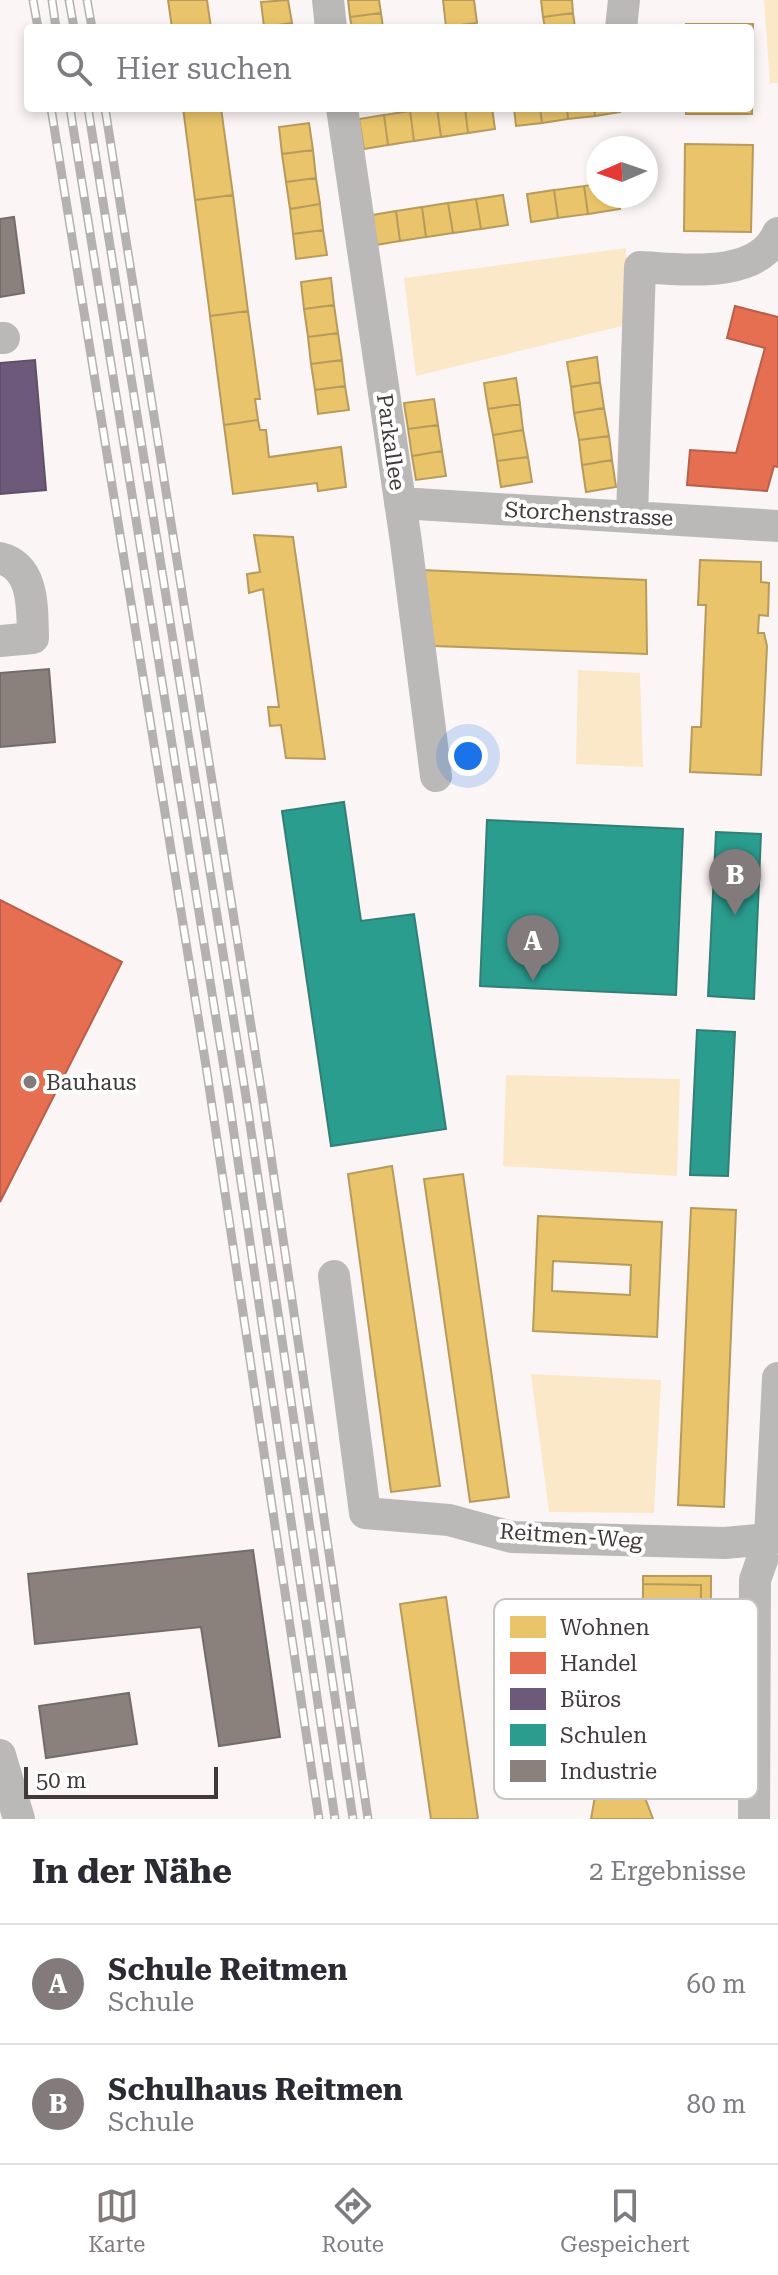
<!DOCTYPE html>
<html lang="de">
<head>
<meta charset="utf-8">
<style>
	body { margin:0; font-family:"Roboto Serif",serif; background:#f2f2f3; color:#2b2b33 }
	.compass { position:absolute; left:586px; top:136px; width:72px; height:72px; border-radius:50%; background:#fff; box-shadow:0 4px 12px #0003; rotate:268deg }
	.scale { position:absolute; left:24px; bottom:20px; width:194px; box-sizing:border-box; padding-left:8px; border:4px solid #423a3a; border-top:0; font-size:22px; line-height:28px; white-space:nowrap; color:#423a3a; -webkit-text-stroke:6px #fff; paint-order:stroke }
	.you { position:absolute; left:468px; top:756px; width:28px; height:28px; margin:-20px; border:6px solid #fff; border-radius:50%; background:#1a73e8; box-shadow:0 0 0 12px #1a73e833 }
	.badge { display:grid; place-items:center; width:52px; height:52px; border-radius:50%; background:#837b7b; color:#fff; font-size:26px; font-weight:700 }
	.pin { position:absolute; translate:-50% -66px; filter:drop-shadow(0 2px 4px #0008) }
	.pin::after { content:''; position:absolute; top:42px; width:28px; height:24px; background:inherit; clip-path:polygon(0 0,100% 0,50% 100%) }
	.list { margin:0; padding:0; list-style:none }
	h2 { display:flex; justify-content:space-between; align-items:center; height:104px; margin:0; padding:0 32px; font-size:34px }
	h2 small { font-size:26px; font-weight:400; color:#7c7c81 }
	.list li { display:grid; grid-template-columns:52px 1fr auto; gap:24px; align-items:center; box-sizing:border-box; height:120px; padding:0 32px; border-top:2px solid #e1e1e2 }
	.list b { display:block; font-size:30px; white-space:nowrap }
	.list p { margin:0; font-size:26px; white-space:nowrap; color:#7c7c81 }
	.list em { font-size:26px; font-style:normal; color:#7c7c81 }
	.icon { flex:none; width:44px; height:44px; fill:none; stroke:currentColor; stroke-width:2; stroke-linecap:round; stroke-linejoin:round }
	.map { position:relative; flex:none; width:778px; height:1819px; overflow:hidden }
	.search { position:absolute; background:#fff; box-shadow:0 4px 12px #0003; left:24px; right:24px; top:24px; height:88px; display:flex; align-items:center; gap:20px; box-sizing:border-box; padding:0 28px; border-radius:8px; color:#7c7c81; font-size:30px }
	.sheet { height:344px; background:#fff }
	nav { display:flex; justify-content:space-around; align-items:center; box-sizing:border-box; height:112px; border-top:2px solid #e1e1e2; background:#fff; font-size:22px; color:#7c7c81 }
	nav a { display:grid; justify-items:center; gap:4px }
	nav .on { color:#837b7b }
	.map>svg:first-child { display:block }
	.green { fill:#fbe8c8 }
	.homes { fill:#e9c46a; stroke:#b79b5c; stroke-width:2; fill-rule:evenodd }
	.shops { fill:#e76f51; stroke:#b65f4a; stroke-width:2 }
	.offices { fill:#6d597a; stroke:#605067; stroke-width:2 }
	.schools { fill:#2a9d8f; stroke:#317f76; stroke-width:2 }
	.industry { fill:#8a817c; stroke:#746c68; stroke-width:2 }
	.lines { fill:none; stroke-linecap:round; stroke-linejoin:round }
	.minor { stroke:#bbb9b8; stroke-width:32 }
	.rail-casing { stroke:#b5b1b0; stroke-width:9 }
	.rail { stroke:#fff; stroke-width:6; stroke-dasharray:18; stroke-linecap:butt }
	.poi-dot { fill:#837b7b; stroke:#fff; stroke-width:3 }
	.labels { text-anchor:middle; dominant-baseline:central; stroke-width:8; stroke-linejoin:round; paint-order:stroke }
	.street-label { font-size:22px; fill:#423a3a; stroke:#fff }
	.poi-label { font-size:22px; fill:#423a3a; stroke:#fff; text-anchor:start }
	.key { fill:#fff; stroke:#c6c4c4; stroke-width:2 }
	.key-label { font-size:22px; fill:#423a3a }
</style>
</head>
<body>
<div class="map">
<svg width="778" height="1819" viewBox="0 0 778 1819">
	<rect width="100%" height="100%" fill="#fcf5f5"/>
	<path class="green" d="M764,0H778V83H770Z
		M626,248V325L416,376L404,278Z
		M578,670L640,673L643,767L576,764Z
		M506,1075L680,1079L677,1176L503,1166Z
		M531,1374L661,1380L654,1513L549,1512Z"/>
	<path class="homes" d="M168,0H207L211,28H172Z
		M288,0L292,23L264,27L261,2Z
		M348,0H379L381,13L350,17Z
		M443,0H474L477,23L446,27Z
		M541,0H572L573,13L543,17Z
		M381,13L383,28H352L350,17Z
		M573,13L575,28H545L543,17Z
		M292,23L293,28H265L264,27Z
		M477,23V28H446V27Z
		M686,24H753L752,114H686V108H750V28H686Z
		M183,108H221L233,195L195,200Z
		M437,108L441,137L414,141L410,111Z
		M437,108H465L468,133L441,137Z
		M465,108H492L495,129L468,133Z
		M514,108H540L542,123L516,126Z
		M540,108H567L568,119L542,123Z
		M567,108H594L595,116L568,119Z
		M594,108H619L620,112L595,116Z
		M410,111L414,141L388,145L384,115Z
		M384,115L388,145L364,149L359,119Z
		M309,123L313,150L282,154L279,127Z
		M685,144L753,145L751,232L684,231Z
		M313,150L316,178L286,182L282,154Z
		M316,178L320,204L290,209L286,182Z
		M598,184V196H618L620,209L588,214L584,186Z
		M584,186L588,214L558,218L554,190Z
		M554,190L558,218L531,222L527,194Z
		M233,195L248,311L210,316L195,200Z
		M503,195L508,225L481,229L476,199Z
		M476,199L481,229L453,233L448,203Z
		M448,203L453,233L426,237L422,207Z
		M320,204L323,230L293,234L290,209Z
		M422,207L426,237L400,241L396,211Z
		M396,211L400,241L376,245L372,215Z
		M323,230L327,255L296,259L293,234Z
		M331,278L334,305L304,309L301,282Z
		M334,305L338,333L308,337L304,309Z
		M248,311L260,399H255L258,420L224,425L210,316Z
		M338,333L342,360L311,364L308,337Z
		M597,357L600,382L571,387L567,362Z
		M342,360L345,386L315,390L311,364Z
		M516,378L520,404L488,409L484,383Z
		M600,382L604,408L574,413L571,387Z
		M345,386L349,410L318,414L315,390Z
		M434,399L438,425L408,429L404,403Z
		M520,404L523,430L493,435L488,409Z
		M604,408L609,436L579,440L574,413Z
		M258,420L260,430H266L269,457L341,447L346,487L318,491L317,483L233,494L224,425Z
		M438,425L442,451L412,456L408,429Z
		M523,430L528,457L497,461L493,435Z
		M609,436L612,460L582,465L579,440Z
		M442,451L446,476L416,480L412,456Z
		M528,457L532,482L501,487L497,461Z
		M612,460L616,487L586,492L582,465Z
		M254,535L293,537L325,759L286,758L281,725L270,726L268,707H279L263,589L249,593L247,574L260,572Z
		M700,560L761,562V582L769,583L768,616L759,615L758,633H764L767,646L761,775L690,772L692,727H701L706,605H698Z
		M422,570L646,580L647,654L434,646Z
		M392,1166L440,1486L391,1492L348,1174Z
		M463,1174L509,1497L470,1502L424,1179Z
		M691,1208L736,1210L724,1507L678,1505Z
		M538,1216L662,1222L657,1337L533,1331ZM553,1261L631,1265L630,1295L552,1291Z
		M643,1576H711L710,1774H642V1763L700,1764L701,1585L643,1584Z
		M643,1584L701,1585L700,1764L642,1763Z
		M446,1597L478,1819H431L400,1604Z
		M644,1795L653,1819H591L595,1796Z"/>
	<path class="shops" d="M735,306L778,317V467L774,466L767,491L687,485L690,450L736,453L765,348L727,338Z
		M0,900L122,962L0,1202Z"/>
	<path class="offices" d="M35,360L46,490L0,494V363Z"/>
	<path class="schools" d="M344,802L361,921L414,914L446,1129L331,1146L282,811Z
		M487,820L683,829L676,995L480,986Z
		M716,832L761,834L754,999L708,996Z
		M697,1030L735,1032L728,1176L690,1175Z"/>
	<path class="industry" d="M14,217L24,293L0,297V219Z
		M49,669L55,742L0,747V673Z
		M253,1550L280,1737L219,1746L201,1627L35,1644L28,1574Z
		M129,1693L137,1744L46,1758L39,1706Z"/>
	<g class="lines">
		<path class="minor" d="M328,0L331,28
			M621,28L624,0
			M342,108L406,542L436,776
			M0,338H4
			M400,503L778,526
			M632,516L640,267C683,269 758,280 778,233
			M0,558C35,567 32,608 33,638L0,641
			M334,1276L365,1513L449,1520L512,1537L725,1543L778,1538
			M0,1755L19,1819
			M754,1819L755,1580L770,1537L778,1378"/>
		<defs>
			<path id="rail" d="M33,0L38,28
				M52,0L56,28
				M69,0L74,28
				M87,0L92,28
				M51,108L206,1066L319,1819
				M70,108L228,1093L335,1819
				M88,108L246,1097L353,1819
				M105,108L262,1095L368,1819"/>
		</defs>
		<use href="#rail" class="rail-casing"/>
		<use href="#rail" class="rail"/>
	</g>
	<circle class="poi-dot" cx="30" cy="1082" r="8"/>
	<g class="labels">
		<g class="street-label">
			<text transform="translate(391 442) rotate(82)">Parkallee</text>
			<text transform="translate(589 514) rotate(3)">Storchenstrasse</text>
			<text transform="translate(571 1536) rotate(4)">Reitmen-Weg</text>
		</g>
		<g class="poi-label">
			<text x="46" y="1082">Bauhaus</text>
		</g>
	</g>
	<rect x="494" y="1599" width="264" height="200" rx="12" class="key"/>
	<rect x="510" y="1616" width="36" height="22" fill="#e9c46a"/>
	<rect x="510" y="1652" width="36" height="22" fill="#e76f51"/>
	<rect x="510" y="1688" width="36" height="22" fill="#6d597a"/>
	<rect x="510" y="1724" width="36" height="22" fill="#2a9d8f"/>
	<rect x="510" y="1760" width="36" height="22" fill="#8a817c"/>
	<g class="key-label">
		<text x="560" y="1635">Wohnen</text>
		<text x="560" y="1671">Handel</text>
		<text x="560" y="1707">Büros</text>
		<text x="560" y="1743">Schulen</text>
		<text x="560" y="1779">Industrie</text>
	</g>
</svg>
<svg class="compass" viewBox="-18 -18 36 36"><path d="M0-13l5 13h-10z" fill="#e53935"/><path d="M0 13l5-13h-10z" fill="#7c7c81"/></svg>
<div class="scale">50 m</div>
<div class="you"></div>
<div class="pin badge" style="left:533px;top:981px">A</div>
<div class="pin badge" style="left:735px;top:915px">B</div>
<div class="search"><svg class="icon" aria-label="search" viewBox="0 0 24 24"><circle cx="10" cy="10" r="6"/><path d="M15 15l6 6"/></svg>Hier suchen</div>
</div>
<section class="sheet">
<h2>In der Nähe<small>2 Ergebnisse</small></h2>
<ul class="list">
<li><span class="badge">A</span><div><b>Schule Reitmen</b><p>Schule</p></div><em>60 m</em></li>
<li><span class="badge">B</span><div><b>Schulhaus Reitmen</b><p>Schule</p></div><em>80 m</em></li>
</ul>
</section>
<nav>
<a class="on"><svg class="icon" aria-label="map" viewBox="0 0 24 24"><path d="M3 6l6-2 6 2 6-2v14l-6 2-6-2-6 2zM9 4v14M15 6v14"/></svg>Karte</a>
<a><svg class="icon" aria-label="directions" viewBox="0 0 24 24"><path d="M12 3l9 9-9 9-9-9zM9 14v-3h6M13 9l2 2-2 2"/></svg>Route</a>
<a><svg class="icon" aria-label="saved" viewBox="0 0 24 24"><path d="M7 4h10v16l-5-4-5 4z"/></svg>Gespeichert</a>
</nav>
</body>
</html>
